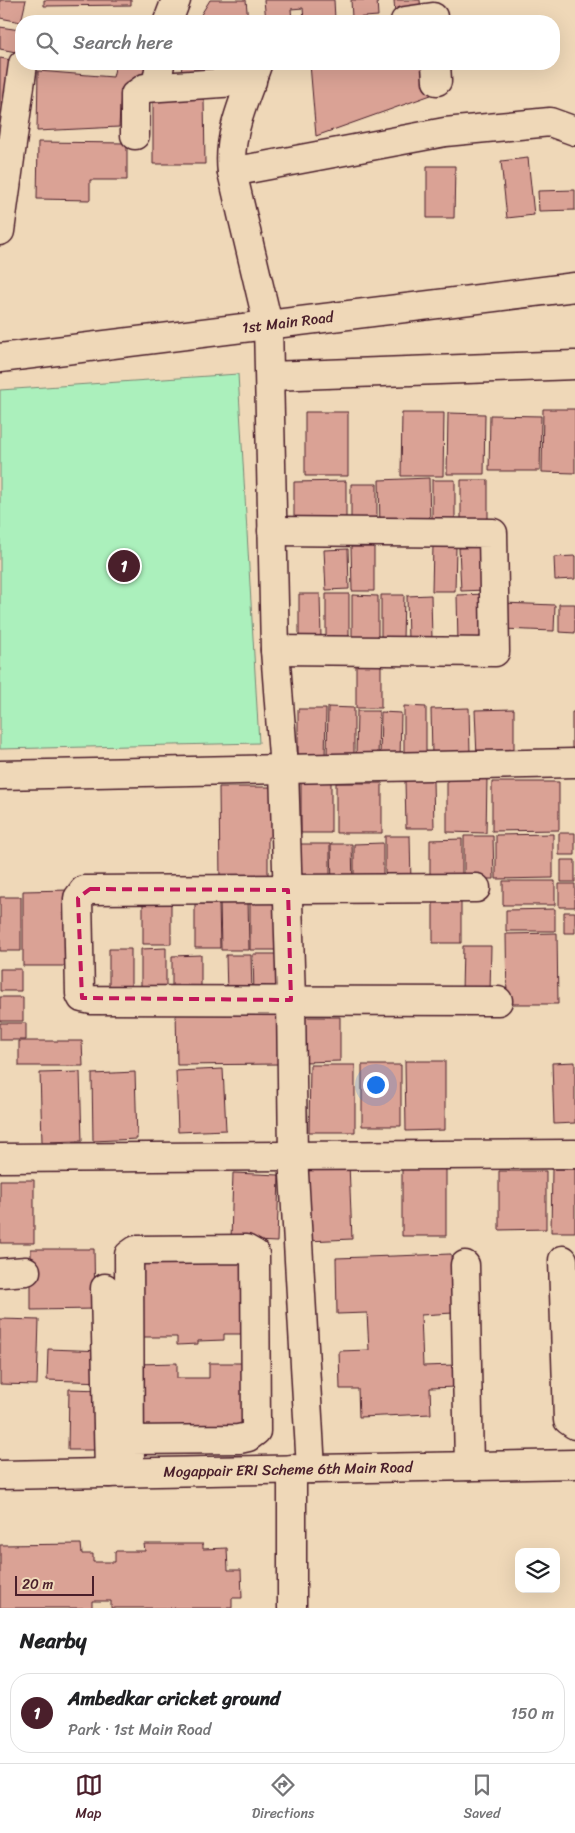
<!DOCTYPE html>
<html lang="en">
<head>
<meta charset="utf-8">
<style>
	body { margin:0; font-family:Sriracha,sans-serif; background:#f2f2f2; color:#202124 }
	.controls { position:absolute; right:15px; bottom:15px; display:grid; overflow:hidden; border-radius:10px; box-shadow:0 5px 20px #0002 }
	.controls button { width:45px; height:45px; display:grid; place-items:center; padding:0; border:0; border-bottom:1px solid #e0e0e0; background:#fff; color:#202124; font:25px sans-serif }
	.scale { position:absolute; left:15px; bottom:12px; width:79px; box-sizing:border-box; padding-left:5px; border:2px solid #4a1f2b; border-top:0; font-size:14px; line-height:18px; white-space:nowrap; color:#4a1f2b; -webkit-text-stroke:4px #efd8b8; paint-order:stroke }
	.you { position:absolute; left:375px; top:1084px; width:18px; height:18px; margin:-12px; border:4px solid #fff; border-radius:50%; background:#1a73e8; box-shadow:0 0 0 8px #1a73e833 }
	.badge { display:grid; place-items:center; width:32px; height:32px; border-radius:50%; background:#4a1f2b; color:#fff; font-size:16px; font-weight:700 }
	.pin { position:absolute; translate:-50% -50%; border:2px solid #fff; box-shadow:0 1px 5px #0006 }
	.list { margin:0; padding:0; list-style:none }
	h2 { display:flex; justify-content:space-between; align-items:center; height:65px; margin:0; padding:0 20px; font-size:21px }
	h2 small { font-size:16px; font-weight:400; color:#757577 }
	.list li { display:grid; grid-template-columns:32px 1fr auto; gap:15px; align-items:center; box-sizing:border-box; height:80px; margin:0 10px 10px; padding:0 10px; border:1px solid #e0e0e0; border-radius:20px }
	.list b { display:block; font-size:19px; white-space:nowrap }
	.list p { margin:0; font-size:16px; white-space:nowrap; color:#757577 }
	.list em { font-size:16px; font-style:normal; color:#757577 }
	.icon { flex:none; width:28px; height:28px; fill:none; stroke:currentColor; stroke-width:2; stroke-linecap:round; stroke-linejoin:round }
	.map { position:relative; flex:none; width:575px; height:1608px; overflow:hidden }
	.search { position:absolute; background:#fff; box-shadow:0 5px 20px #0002; left:15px; right:15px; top:15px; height:55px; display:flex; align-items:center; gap:12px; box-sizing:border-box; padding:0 18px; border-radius:20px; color:#757577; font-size:19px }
	.sheet { height:155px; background:#fff }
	nav { display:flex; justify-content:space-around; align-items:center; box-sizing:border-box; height:70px; border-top:1px solid #e0e0e0; background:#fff; font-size:14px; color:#757577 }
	nav a { display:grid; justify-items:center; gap:2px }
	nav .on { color:#4a1f2b }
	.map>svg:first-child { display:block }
	.green { fill:#abf0bc; stroke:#7a8874 }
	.building { fill:#daa295; stroke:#4a1f2b }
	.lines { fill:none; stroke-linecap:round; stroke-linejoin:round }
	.minor-casing { stroke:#4a1f2b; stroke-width:31 }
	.minor { stroke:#efd8b8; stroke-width:28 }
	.marked { fill:none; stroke:#c2185b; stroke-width:4; stroke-dasharray:10 6; stroke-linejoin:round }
	.labels { text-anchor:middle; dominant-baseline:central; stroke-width:4; stroke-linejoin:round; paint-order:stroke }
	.street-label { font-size:15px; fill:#4a1f2b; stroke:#efd8b8 }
</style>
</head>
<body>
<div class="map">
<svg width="575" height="1608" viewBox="0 0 575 1608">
	<rect width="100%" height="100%" fill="#efd8b8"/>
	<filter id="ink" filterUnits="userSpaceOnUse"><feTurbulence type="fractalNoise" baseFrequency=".02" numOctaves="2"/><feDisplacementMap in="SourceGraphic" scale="10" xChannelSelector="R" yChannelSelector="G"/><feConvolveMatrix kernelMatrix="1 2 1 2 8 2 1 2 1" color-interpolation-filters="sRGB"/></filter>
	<g filter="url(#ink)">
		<path class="green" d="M238,374L259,743L0,749V390Z"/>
		<path class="building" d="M0,0H26L21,22L0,18Z
			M44,0H131V5L44,6Z
			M210,0H246L248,21H197Z
			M264,0H334L335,19L304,21L303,8L291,9L292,21H266Z
			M351,0H377L378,16L352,18Z
			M394,0H420L421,13L395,15Z
			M0,27L20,30L16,52L0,49Z
			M0,58L11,60L0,128Z
			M116,64H154L148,84L121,90L119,127L37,131L38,71L113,77Z
			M182,64H250L251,72L181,76Z
			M310,64H429L431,95L316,136Z
			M153,99H204L205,164H153Z
			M38,142L127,143V180H90V200L37,199Z
			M528,158L534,215L507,218L501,161Z
			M427,166H455L454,218H427Z
			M575,190V210L539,211L538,191Z
			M543,409H575V473L542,472Z
			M305,412H348V476H305Z
			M402,413H444L443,476H401Z
			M448,413L485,414L484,474H447Z
			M490,415L541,416L540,471H489Z
			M429,478L430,526L380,527L379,480Z
			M432,480H455V527H432Z
			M461,480H488V528H461Z
			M346,481V528H294V482Z
			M351,484H377V527H351Z
			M433,545L456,546L455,591H432Z
			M351,547H374V591H352Z
			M483,547L485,590L461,591L459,548Z
			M348,549L349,589L326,590L324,550Z
			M575,556V579L555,580L554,557Z
			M299,594H320L321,638H299Z
			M326,594H349V638H326Z
			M487,594L488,644H458L457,595Z
			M352,595L378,596V639H352Z
			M381,595H404L403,639H381Z
			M431,595L432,640L408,641L407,596Z
			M503,603L555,605L554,631L502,629Z
			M559,604H575V633L559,632Z
			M356,661H381V708H356Z
			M404,706L426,707V753H404Z
			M328,707L354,708V756H327Z
			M469,708L470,754L432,755L431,709Z
			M298,709H326L325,757H298Z
			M514,709V756L477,757L475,710Z
			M357,711H379L378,757H356Z
			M381,712L401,713L400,759H380Z
			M572,712H575V752H572Z
			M447,777H487L486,833L447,832Z
			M405,780H433L434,828H406Z
			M331,782V833H301V783Z
			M492,782H559V830L492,831Z
			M336,783H382V833H336Z
			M219,787H276V837H268V882H220Z
			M559,833H575V855H559Z
			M553,834V878L496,879V835Z
			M385,836H410L411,883H385Z
			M464,836H493L494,879H464Z
			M462,839V878H430V840Z
			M383,843V887H354V844Z
			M298,844H330V887H298Z
			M331,844H352L353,887H332Z
			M561,860H575V882H561Z
			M503,881H555V905H503Z
			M559,884H575V907H559Z
			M70,890L71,966H23V891Z
			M433,894H461V943H433Z
			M0,897H21V951H0Z
			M250,897H279V950H250Z
			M143,898H171V944H143Z
			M220,900H248L249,950H221Z
			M195,904H219L220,948H195Z
			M555,909V931H506V910Z
			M564,912H575V933H564Z
			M557,933L558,1004H507L506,934Z
			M463,946H491L490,992H462Z
			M166,948V994L141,995V949Z
			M109,949H131V994H109Z
			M253,954H282V995H254Z
			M201,955V997H172V956Z
			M226,955H251L252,994L227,995Z
			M0,969H21V991H0Z
			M0,997H23V1021H0Z
			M279,1009L280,1064L177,1065L176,1010Z
			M303,1017H340V1061L303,1062Z
			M0,1023H26V1040H0Z
			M19,1041H82L83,1066H19Z
			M405,1061H445V1130L406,1131Z
			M575,1062V1123L554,1124L552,1063Z
			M310,1065H355V1132H309Z
			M362,1065H401V1126H362Z
			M223,1069L226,1130L178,1132L176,1071Z
			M80,1072L82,1141L42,1142L40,1073Z
			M135,1072L137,1139L93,1141L92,1074Z
			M349,1164L352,1239L307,1241L305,1165Z
			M402,1169H446V1236H402Z
			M552,1169H575V1232H551Z
			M499,1171H546V1229L499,1230Z
			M233,1173L279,1175L277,1242L231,1240Z
			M0,1180H34V1243H0Z
			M31,1249H94L95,1309L31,1310Z
			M451,1254L453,1313L421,1315L423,1366L455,1365L456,1387L430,1388L431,1414L359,1417L358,1389H340L339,1351L369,1350L367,1313L337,1314L336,1258Z
			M249,1256L250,1334H224V1340L198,1341V1344L177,1345V1337H140V1258Z
			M0,1319L39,1320L37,1385L0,1384Z
			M48,1349L105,1351L103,1382L47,1380Z
			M177,1363V1378H209V1363H247V1430L137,1431V1364Z
			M69,1389L103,1390L102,1450H68Z
			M81,1544L82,1554H93V1562H115V1551H145L144,1544H203V1549L227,1548L228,1570H241L242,1598H232V1608H111V1601H92V1608H0V1545Z"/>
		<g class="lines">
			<defs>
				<g id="minor">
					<path d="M168,21L176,0"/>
					<path d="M405,21L433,17"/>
					<path d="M436,64L437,81"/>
					<path d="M156,87L160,64"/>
					<path d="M135,135V95L145,88L252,81"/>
					<path d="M232,172C227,136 245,99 257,65"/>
					<path d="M0,231L23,64"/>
					<path id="s1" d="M0,358L575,287"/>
					<path d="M270,376L575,365"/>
					<path d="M272,531L493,533L495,652L275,650"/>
					<path d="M0,775L575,763"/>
					<path d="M476,888L84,890L78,898L80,994L82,998L92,1000L498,1001"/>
					<path d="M0,1158L575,1154"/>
					<path d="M563,1260L568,1420L575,1425"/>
					<path d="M465,1265L469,1466"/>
					<path d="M0,1273L26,1271"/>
					<path d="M105,1288L109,1473"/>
					<path d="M292,1469V1608"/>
					<path d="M311,1469L293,1156L291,1000L284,769L275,650L268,324L232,172L445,132L550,122L575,131"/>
					<path d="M130,1472L129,1255L136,1250L246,1249L255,1254L256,1431L248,1437L239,1439L131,1440"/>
					<path id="s2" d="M0,1475L575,1464"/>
				</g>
			</defs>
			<use href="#minor" class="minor-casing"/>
			<use href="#minor" class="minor"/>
		</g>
	</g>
	<path class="marked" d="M90,889L288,890L291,1000L82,998L78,898Z"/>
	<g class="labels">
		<g class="street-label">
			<text stroke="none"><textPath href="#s1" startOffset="290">1st Main Road</textPath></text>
			<text stroke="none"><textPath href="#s2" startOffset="288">Mogappair ERI Scheme 6th Main Road</textPath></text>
		</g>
	</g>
</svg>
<div class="controls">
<button><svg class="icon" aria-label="layers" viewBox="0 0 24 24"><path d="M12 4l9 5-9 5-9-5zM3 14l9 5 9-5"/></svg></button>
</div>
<div class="scale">20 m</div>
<div class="you"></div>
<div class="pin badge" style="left:124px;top:566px">1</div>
<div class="search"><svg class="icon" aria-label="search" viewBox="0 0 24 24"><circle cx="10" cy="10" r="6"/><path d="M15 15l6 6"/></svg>Search here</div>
</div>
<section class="sheet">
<h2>Nearby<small></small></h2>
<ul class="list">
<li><span class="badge">1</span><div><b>Ambedkar cricket ground</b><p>Park · 1st Main Road</p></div><em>150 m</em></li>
</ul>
</section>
<nav>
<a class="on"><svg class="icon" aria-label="map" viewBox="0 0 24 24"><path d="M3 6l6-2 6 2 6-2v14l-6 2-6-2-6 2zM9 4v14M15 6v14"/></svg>Map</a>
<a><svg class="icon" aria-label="directions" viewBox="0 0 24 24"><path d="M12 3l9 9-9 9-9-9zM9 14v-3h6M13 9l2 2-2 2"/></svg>Directions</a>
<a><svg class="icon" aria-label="saved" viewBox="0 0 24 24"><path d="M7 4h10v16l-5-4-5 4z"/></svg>Saved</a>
</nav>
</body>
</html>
